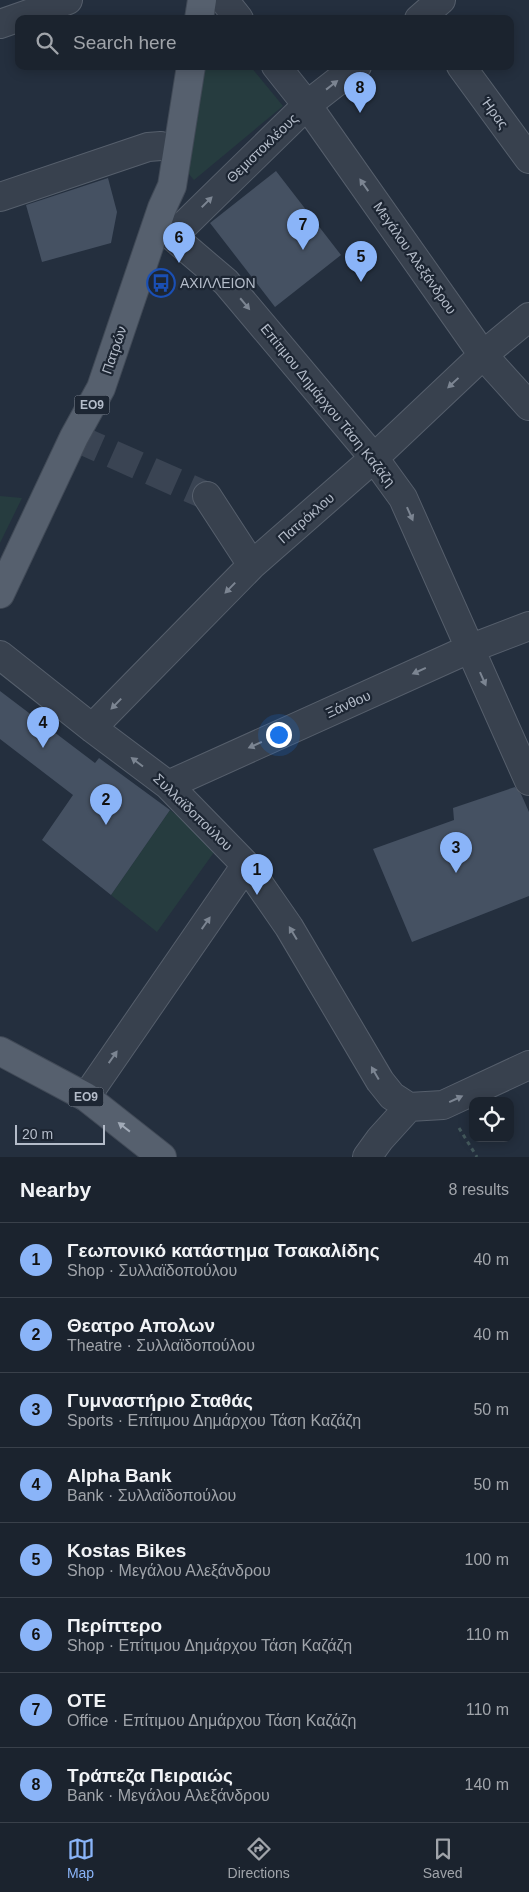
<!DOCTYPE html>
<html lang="en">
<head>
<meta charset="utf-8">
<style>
	body { margin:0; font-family:Arial,sans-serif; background:#282f3a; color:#f1f3f6 }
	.controls { position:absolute; right:15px; bottom:15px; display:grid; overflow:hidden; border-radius:10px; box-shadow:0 2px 12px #0003 }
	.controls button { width:45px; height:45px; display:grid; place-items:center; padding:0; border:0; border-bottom:1px solid #39404a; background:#1b232e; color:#f1f3f6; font:25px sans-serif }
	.scale { position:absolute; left:15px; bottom:12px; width:90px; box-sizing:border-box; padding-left:5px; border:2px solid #b4bcc9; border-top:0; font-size:14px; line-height:18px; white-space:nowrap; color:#b4bcc9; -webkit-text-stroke:4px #1d2633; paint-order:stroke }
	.you { position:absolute; left:278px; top:734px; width:18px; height:18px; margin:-12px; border:4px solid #fff; border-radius:50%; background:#1a73e8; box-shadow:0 0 0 8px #1a73e833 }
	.badge { display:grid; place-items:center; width:32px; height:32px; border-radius:50%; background:#8ab4f8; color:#111; font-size:16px; font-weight:700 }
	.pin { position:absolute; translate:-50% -41px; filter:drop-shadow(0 1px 2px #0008) }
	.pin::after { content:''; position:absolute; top:26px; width:18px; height:15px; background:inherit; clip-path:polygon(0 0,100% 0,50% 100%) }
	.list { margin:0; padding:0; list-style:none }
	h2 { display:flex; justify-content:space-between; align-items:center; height:65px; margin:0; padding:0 20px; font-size:21px }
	h2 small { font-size:16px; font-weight:400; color:#a0a4aa }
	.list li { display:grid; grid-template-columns:32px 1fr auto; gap:15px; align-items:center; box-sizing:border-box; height:75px; padding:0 20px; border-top:1px solid #39404a }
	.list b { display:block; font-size:19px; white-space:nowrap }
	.list p { margin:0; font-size:16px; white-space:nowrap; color:#a0a4aa }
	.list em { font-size:16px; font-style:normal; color:#a0a4aa }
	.icon { flex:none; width:28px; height:28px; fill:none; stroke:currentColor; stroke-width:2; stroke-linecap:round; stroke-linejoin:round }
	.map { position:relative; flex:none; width:529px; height:1157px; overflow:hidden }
	.search { position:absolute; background:#1b232e; box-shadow:0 2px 12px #0003; left:15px; right:15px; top:15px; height:55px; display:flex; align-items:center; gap:12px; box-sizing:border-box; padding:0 18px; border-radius:10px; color:#a0a4aa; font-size:19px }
	.sheet { height:665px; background:#1b232e }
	nav { display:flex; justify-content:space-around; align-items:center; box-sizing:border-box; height:70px; border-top:1px solid #39404a; background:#1b232e; font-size:14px; color:#a0a4aa }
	nav a { display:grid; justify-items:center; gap:2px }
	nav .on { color:#8ab4f8 }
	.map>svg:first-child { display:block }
	.green { fill:#263c3f }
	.building { fill:#455162 }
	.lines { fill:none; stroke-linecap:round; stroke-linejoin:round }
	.minor-tunnel { stroke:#3a4453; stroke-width:28; stroke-dasharray:28 14; stroke-linecap:butt }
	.minor-casing { stroke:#565f6c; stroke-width:30 }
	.major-casing { stroke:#414a57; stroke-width:30 }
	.path { stroke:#44595c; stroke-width:3; stroke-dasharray:4 4; stroke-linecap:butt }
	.minor { stroke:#38414e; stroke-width:28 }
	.major { stroke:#56606e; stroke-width:28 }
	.oneway { fill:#7c8592 }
	.oneway2 { fill:#a1aab7 }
	.labels { text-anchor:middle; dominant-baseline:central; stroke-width:4.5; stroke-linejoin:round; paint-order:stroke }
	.shield { fill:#1d2633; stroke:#878f9c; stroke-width:1 }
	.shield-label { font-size:12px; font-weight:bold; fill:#b4bcc9 }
	.street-label { font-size:14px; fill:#b4bcc9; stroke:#1d2633 }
	.poi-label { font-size:14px; fill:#b4bcc9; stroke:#1d2633; text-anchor:start }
</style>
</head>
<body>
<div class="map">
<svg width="529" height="1157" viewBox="0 0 529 1157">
	<rect width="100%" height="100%" fill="#242f3e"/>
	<path class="green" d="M205,66H250L283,106L194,180L187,172Z
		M0,496L22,498L0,543Z
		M170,810L217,848L157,932L111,895Z"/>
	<path class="building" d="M276,171L341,255L275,307L210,223Z
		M108,178L117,212L111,243L42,262L26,205Z
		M0,691L95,763L99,758L170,810L111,895L42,840L73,795L0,739Z
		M515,787L521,794L529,812V896L412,942L373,849L454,820L453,808Z"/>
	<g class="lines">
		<path class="minor-tunnel" d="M74,437L207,496"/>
		<defs>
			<path id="minor" d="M224,0L239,19
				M419,19L441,0
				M0,24L68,0
				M276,66L307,105L483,355L529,406
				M461,66L529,159
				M0,197L148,147L161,146
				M158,224L226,282L374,458L403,498L529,781
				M173,236L307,105L357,66
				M207,496L252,565
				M0,655L92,728L168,785L246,865L289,927L380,1081L392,1096L409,1107
				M92,728L252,565L374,458L483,355L529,317
				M168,785L469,649L529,626
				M86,1097L246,865
				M409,1107L443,1105L529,1065
				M367,1157L380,1139L409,1107"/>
			<path id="major" d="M199,19L202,0
				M0,594L74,437L101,388L162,208L172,186L191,66
				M0,1051L86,1097L162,1157"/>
		</defs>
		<use href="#minor" class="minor-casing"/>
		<use href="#major" class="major-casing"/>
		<path class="path" d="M459,1128L477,1157"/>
		<use href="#minor" class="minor"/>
		<use href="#major" class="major"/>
	</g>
	<defs><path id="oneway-solid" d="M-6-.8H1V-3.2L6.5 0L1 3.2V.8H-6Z" transform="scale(1.25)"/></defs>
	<g class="oneway">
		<use href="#oneway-solid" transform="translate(332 85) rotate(-38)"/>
		<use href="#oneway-solid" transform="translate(364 185) rotate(-125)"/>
		<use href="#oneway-solid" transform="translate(207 202) rotate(-45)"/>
		<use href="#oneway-solid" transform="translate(245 304) rotate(50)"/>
		<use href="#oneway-solid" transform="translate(453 383) rotate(137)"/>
		<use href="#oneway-solid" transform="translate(410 514) rotate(66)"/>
		<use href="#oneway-solid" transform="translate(230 588) rotate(134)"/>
		<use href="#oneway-solid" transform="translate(419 671) rotate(156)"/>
		<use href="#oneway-solid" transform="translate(483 679) rotate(66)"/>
		<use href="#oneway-solid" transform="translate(116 704) rotate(134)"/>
		<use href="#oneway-solid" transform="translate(255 745) rotate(156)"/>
		<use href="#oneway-solid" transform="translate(137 762) rotate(-143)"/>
		<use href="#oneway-solid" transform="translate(206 923) rotate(-55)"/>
		<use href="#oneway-solid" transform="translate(293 933) rotate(-121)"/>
		<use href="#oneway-solid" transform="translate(113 1057) rotate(-55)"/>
		<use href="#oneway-solid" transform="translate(375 1073) rotate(-120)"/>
		<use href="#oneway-solid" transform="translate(456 1099) rotate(-25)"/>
	</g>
	<use class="oneway2" href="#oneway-solid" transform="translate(124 1127) rotate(-142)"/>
	<defs>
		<symbol id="bus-ring" viewBox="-11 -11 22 22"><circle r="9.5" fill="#1d2633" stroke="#1a4fb4" stroke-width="1.5"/><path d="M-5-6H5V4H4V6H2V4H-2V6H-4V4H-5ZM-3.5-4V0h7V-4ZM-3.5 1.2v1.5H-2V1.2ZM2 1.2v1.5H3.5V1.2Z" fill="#1a4fb4"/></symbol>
	</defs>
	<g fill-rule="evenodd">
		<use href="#bus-ring" x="145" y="267" width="32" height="32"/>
	</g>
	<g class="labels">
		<g class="shield">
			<rect x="74.5" y="395.5" width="35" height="19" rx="4"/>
			<rect x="68.5" y="1087.5" width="35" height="19" rx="4"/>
		</g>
		<g class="shield-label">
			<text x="92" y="405">ΕΟ9</text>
			<text x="86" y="1097">ΕΟ9</text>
		</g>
		<g class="street-label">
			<text transform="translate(495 113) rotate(54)">Ήρας</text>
			<text transform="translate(262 148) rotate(-44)">Θεμιστοκλέους</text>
			<text transform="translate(415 258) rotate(55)">Μεγάλου Αλεξάνδρου</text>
			<text transform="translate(114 350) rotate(-71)">Πατρών</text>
			<text transform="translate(328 405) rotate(51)">Επίτιμου Δημάρχου Τάση Καζάζη</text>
			<text transform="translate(306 518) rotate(-41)">Πατρόκλου</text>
			<text transform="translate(348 704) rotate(-24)">Ξάνθου</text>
			<text transform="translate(193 812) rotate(44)">Συλλαϊδοπούλου</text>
		</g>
		<g class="poi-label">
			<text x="180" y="283">ΑΧΙΛΛΕΙΟΝ</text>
		</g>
	</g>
</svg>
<div class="controls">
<button><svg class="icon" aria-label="locate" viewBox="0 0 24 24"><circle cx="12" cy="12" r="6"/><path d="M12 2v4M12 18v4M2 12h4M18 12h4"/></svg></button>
</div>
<div class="scale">20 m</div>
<div class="you"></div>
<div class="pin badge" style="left:257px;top:895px">1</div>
<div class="pin badge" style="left:106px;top:825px">2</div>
<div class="pin badge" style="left:456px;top:873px">3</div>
<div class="pin badge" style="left:43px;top:748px">4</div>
<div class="pin badge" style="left:361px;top:282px">5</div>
<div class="pin badge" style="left:179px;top:263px">6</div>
<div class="pin badge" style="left:303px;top:250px">7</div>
<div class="pin badge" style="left:360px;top:113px">8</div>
<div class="search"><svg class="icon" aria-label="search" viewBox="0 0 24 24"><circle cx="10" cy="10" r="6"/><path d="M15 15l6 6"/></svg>Search here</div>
</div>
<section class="sheet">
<h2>Nearby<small>8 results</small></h2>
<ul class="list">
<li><span class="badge">1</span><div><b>Γεωπονικό κατάστημα Τσακαλίδης</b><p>Shop · Συλλαϊδοπούλου</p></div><em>40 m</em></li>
<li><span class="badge">2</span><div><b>Θεατρο Απολων</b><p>Theatre · Συλλαϊδοπούλου</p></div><em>40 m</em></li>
<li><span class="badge">3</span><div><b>Γυμναστήριο Σταθάς</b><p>Sports · Επίτιμου Δημάρχου Τάση Καζάζη</p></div><em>50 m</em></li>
<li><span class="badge">4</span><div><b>Alpha Bank</b><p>Bank · Συλλαϊδοπούλου</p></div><em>50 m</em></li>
<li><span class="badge">5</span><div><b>Kostas Bikes</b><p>Shop · Μεγάλου Αλεξάνδρου</p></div><em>100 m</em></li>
<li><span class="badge">6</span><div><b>Περίπτερο</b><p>Shop · Επίτιμου Δημάρχου Τάση Καζάζη</p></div><em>110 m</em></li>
<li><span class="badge">7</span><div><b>ΟΤΕ</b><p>Office · Επίτιμου Δημάρχου Τάση Καζάζη</p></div><em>110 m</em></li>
<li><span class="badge">8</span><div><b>Τράπεζα Πειραιώς</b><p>Bank · Μεγάλου Αλεξάνδρου</p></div><em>140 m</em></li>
</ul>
</section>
<nav>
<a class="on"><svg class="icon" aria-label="map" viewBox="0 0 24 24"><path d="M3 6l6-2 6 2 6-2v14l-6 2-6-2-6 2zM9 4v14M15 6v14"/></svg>Map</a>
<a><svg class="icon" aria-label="directions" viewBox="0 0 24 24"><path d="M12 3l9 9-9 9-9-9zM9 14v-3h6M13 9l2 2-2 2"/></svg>Directions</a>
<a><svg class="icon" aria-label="saved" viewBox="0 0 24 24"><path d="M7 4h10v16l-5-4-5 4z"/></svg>Saved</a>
</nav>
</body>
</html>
